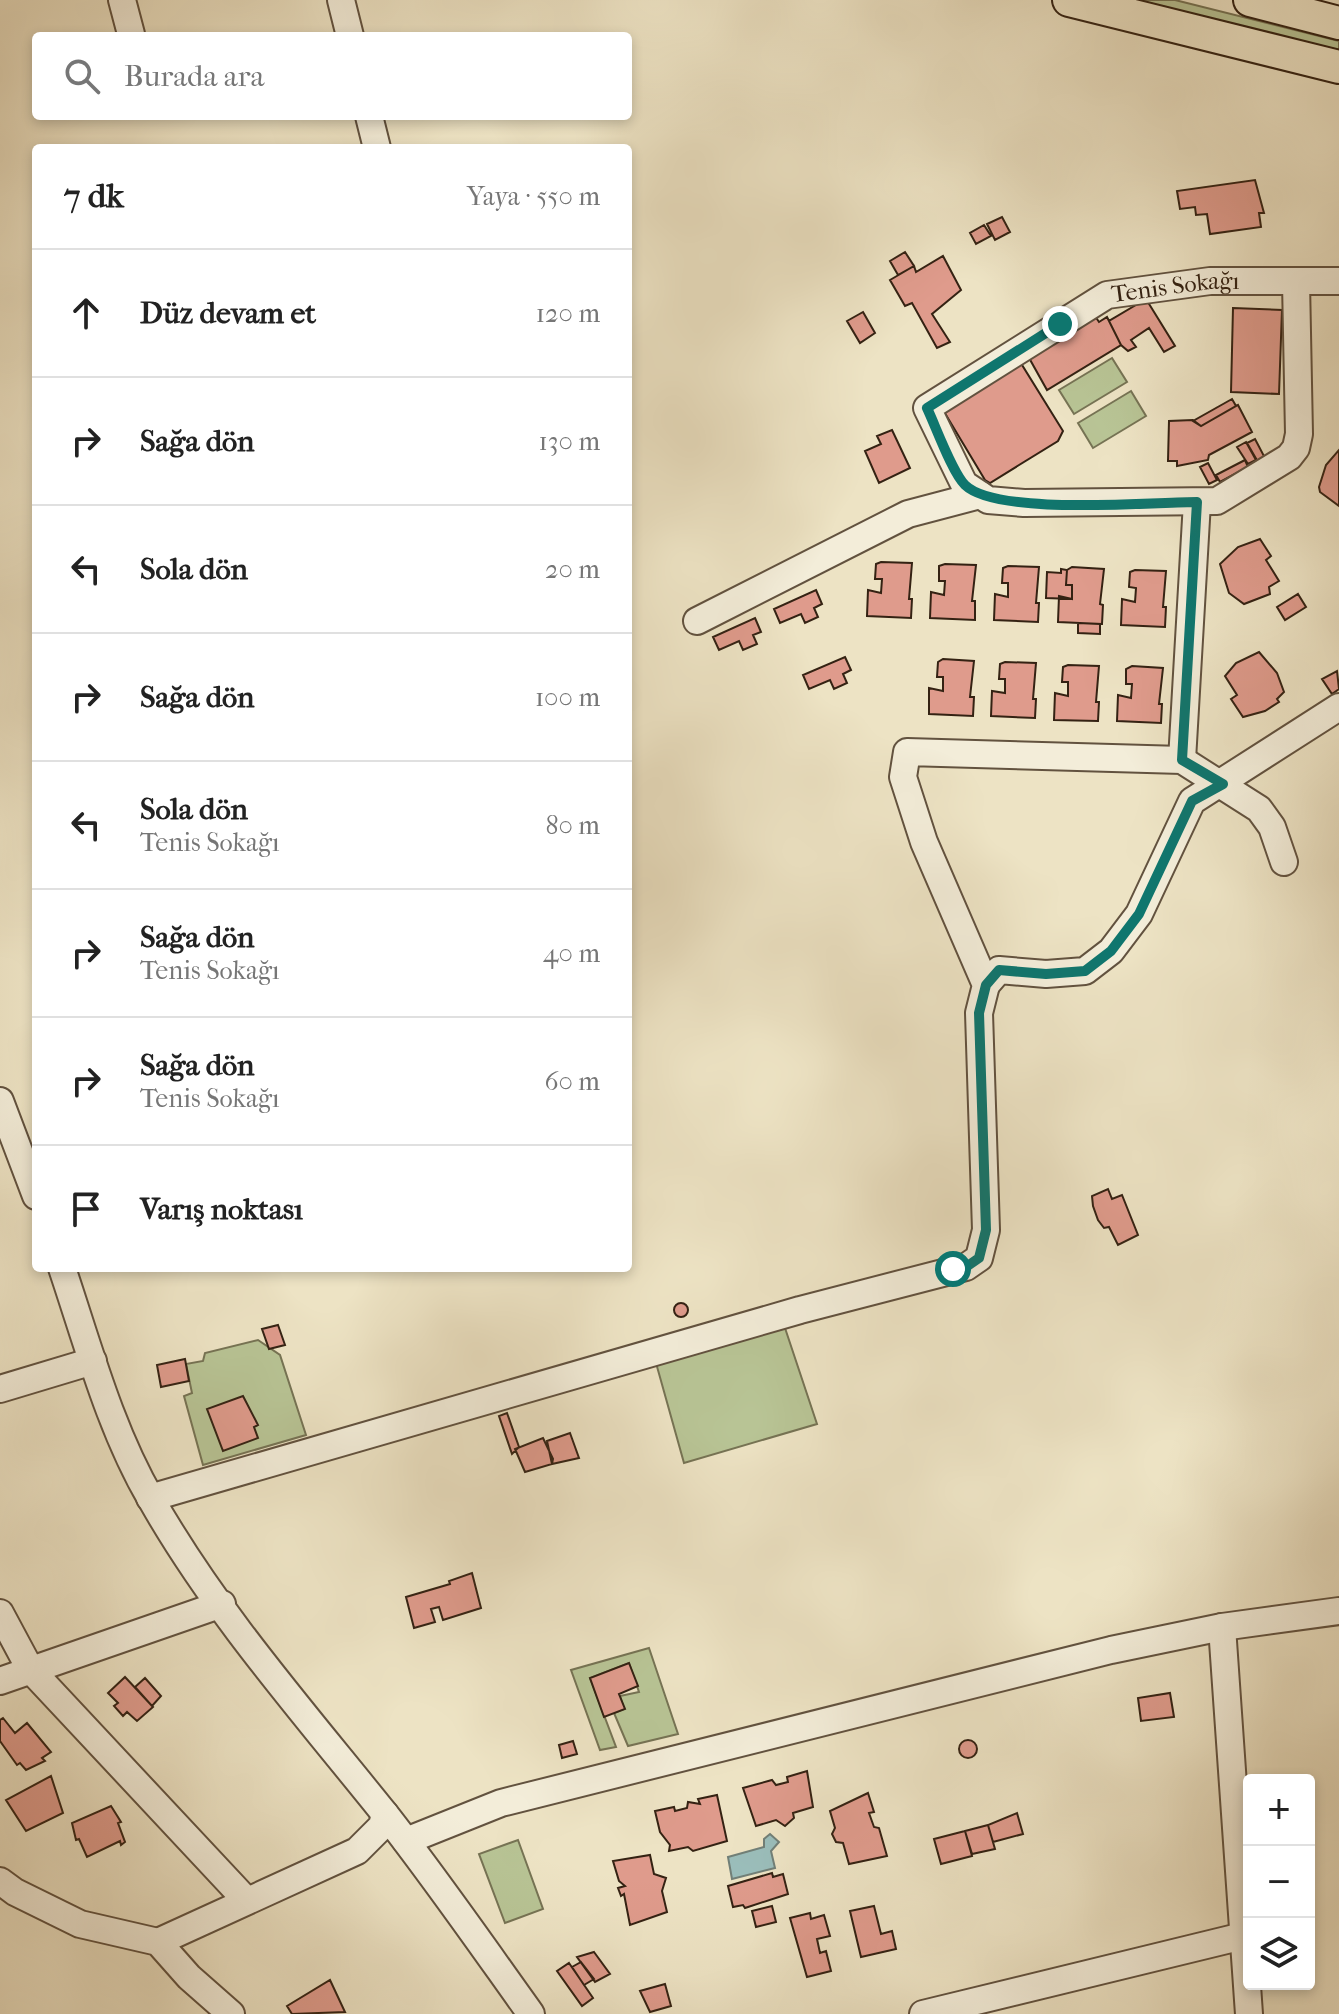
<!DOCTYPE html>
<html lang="tr">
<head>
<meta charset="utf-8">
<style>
	body { margin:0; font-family:"IM FELL French Canon",serif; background:#f6f6f6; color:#222 }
	.controls { position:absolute; right:24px; bottom:24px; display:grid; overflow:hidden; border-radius:8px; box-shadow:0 4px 12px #0003 }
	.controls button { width:72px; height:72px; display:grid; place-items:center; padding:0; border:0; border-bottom:2px solid #e0e0e0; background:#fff; color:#222; font:40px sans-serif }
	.stop { position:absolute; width:24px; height:24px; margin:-18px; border:6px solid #0f766e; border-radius:50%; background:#fff }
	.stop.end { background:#0f766e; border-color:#fff; box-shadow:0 2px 8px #0008 }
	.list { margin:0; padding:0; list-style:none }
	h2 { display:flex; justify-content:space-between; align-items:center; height:104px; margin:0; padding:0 32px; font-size:34px }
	h2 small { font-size:26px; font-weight:400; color:#767676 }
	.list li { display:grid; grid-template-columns:52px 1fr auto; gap:24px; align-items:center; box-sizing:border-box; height:128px; padding:0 32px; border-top:2px solid #e0e0e0 }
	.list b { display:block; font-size:30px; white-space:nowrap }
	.list p { margin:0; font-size:26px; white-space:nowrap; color:#767676 }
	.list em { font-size:26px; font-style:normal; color:#767676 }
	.icon { flex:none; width:44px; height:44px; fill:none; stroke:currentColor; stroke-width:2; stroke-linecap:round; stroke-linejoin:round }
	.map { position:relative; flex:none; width:1339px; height:2014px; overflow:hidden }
	.search { position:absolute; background:#fff; box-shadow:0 4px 12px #0003; left:32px; top:32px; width:600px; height:88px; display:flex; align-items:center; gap:20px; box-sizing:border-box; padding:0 28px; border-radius:8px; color:#767676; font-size:30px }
	.panel { position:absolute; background:#fff; box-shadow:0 4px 12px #0003; left:32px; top:144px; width:600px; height:1128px; border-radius:8px }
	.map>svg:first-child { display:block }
	.green { fill:#b8c495; stroke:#767354; stroke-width:2 }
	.water { fill:#9abdba; stroke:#717f77; stroke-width:2 }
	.building { fill:#df9b8c; stroke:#342213; stroke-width:2 }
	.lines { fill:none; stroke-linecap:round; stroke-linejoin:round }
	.minor-casing { stroke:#62523f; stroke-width:30 }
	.major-casing { stroke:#342213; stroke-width:36 }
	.minor { stroke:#f3edd9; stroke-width:26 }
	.major { stroke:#ede3c4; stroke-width:32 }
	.route { stroke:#0f766e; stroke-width:10 }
	.labels { text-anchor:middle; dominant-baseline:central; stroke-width:7; stroke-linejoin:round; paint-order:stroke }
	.street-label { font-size:24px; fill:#342213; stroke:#f3edd9 }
</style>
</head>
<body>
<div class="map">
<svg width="1339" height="2014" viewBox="0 0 1339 2014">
	<rect width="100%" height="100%" fill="#ede3c4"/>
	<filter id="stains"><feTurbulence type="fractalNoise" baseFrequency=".0025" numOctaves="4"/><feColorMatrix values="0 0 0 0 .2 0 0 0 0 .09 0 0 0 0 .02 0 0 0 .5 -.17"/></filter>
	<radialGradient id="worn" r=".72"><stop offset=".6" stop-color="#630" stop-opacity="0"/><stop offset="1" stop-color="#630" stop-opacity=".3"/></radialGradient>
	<path class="green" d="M1126,0H1175L1339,41V50Z
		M1112,358L1127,382L1074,414L1059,390Z
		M1131,391L1146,416L1093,448L1078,423Z
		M784,1325L817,1424L684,1463L656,1363Z
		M258,1340L280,1355L306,1435L203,1465L184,1396L192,1393L186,1364L203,1361L205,1353Z
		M649,1648L678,1734L628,1746L614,1713L624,1709L620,1696L639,1692L629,1663L590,1678L616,1747L600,1750L571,1670Z
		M518,1840L543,1909L505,1923L479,1854Z"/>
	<path class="water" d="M770,1834L779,1842L771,1851L775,1868L732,1879L728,1857L764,1847V1839Z"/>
	<path class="building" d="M1255,180L1264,213H1259L1261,227L1210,234L1207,214L1196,215L1195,207L1180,209L1177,191Z
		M1002,217L1010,232L995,240L987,224Z
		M984,225L991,236L976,244L970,233Z
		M905,252L914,266L898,275L890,261Z
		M943,256L961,290L932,314L950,342L937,348L912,303L905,306L890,280L914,266L916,272Z
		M1146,299L1175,346L1164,352L1149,328L1131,340L1136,347L1128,351L1121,345L1109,321Z
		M1233,308L1282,310L1279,394L1231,392Z
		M863,312L875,333L860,343L847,321Z
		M1095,316L1099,322L1107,317L1121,345L1047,390L1028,356Z
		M1013,363L1022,365L1063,431L1058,441L990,483L985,480L943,410Z
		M1232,399L1236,406L1201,426L1193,421Z
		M1238,405L1252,432L1209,455L1208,460L1177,466V461H1168L1169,421L1193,420L1201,426Z
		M892,430L910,468L879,483L865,451L881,444L877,436Z
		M1255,439L1265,458L1258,462L1247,443Z
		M1246,442L1256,460L1248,464L1237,447Z
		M1339,450V506L1320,492L1319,487L1326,465Z
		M1245,460L1248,467L1220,482L1216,475Z
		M1208,463L1217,480L1209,484L1200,467Z
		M1260,539L1271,556L1266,560L1279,581L1269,587L1270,594L1244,604L1229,593L1220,564L1238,547Z
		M881,562L912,563L909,599H912L911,618L867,616L868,590L881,593L882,579H875L876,564Z
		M945,564L976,565L972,601H975V620L930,618L931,592L944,595L945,581H939V566Z
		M1008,566L1039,567L1036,603H1039L1038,622L994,620L995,594L1008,597V583H1002L1003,568Z
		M1072,567L1104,569L1100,604L1103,605L1102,624L1058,622L1059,596L1072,599V585H1066L1067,570Z
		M1061,569L1067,570L1066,585H1072V599L1046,598L1047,572L1061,573Z
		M1135,570L1166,571L1163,607H1166L1165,627L1121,625L1122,599L1135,602L1136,588L1129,587L1130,572Z
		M816,590L822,604L814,608L818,617L805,623L801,614L780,623L774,609Z
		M1298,594L1306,607L1285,620L1277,607Z
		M755,618L761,632L753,635L757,644L743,650L739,641L719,650L713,637Z
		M1078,623L1100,624V634L1078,633Z
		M1259,652L1277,673L1284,692L1277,699L1279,702L1265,711L1243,717L1231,699L1237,695L1225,676L1236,663Z
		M845,657L851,670L843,674L847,683L834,689L830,680L809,689L803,675Z
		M943,659L974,661L970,697H974L973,716L929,714V688L943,691V677H937L938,662Z
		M1005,662L1036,663L1033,699H1036L1035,718L991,716L992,691L1005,693V679H999L1000,664Z
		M1068,665L1099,666L1096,702H1099L1098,721L1054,720L1055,693L1068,696V682H1062L1063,667Z
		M1132,666L1163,668L1159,704H1162L1161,723L1117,721L1118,695L1131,698L1132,684H1126V669Z
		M1337,671L1339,689L1332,694L1322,679Z
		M1108,1189L1112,1199L1122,1195L1138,1235L1118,1245L1109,1227L1104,1228L1098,1220L1093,1206L1092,1196Z
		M674 1310a7 7 0 1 1 14 0a7 7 0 1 1-14 0Z
		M278,1325L285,1345L269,1349L262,1329Z
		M185,1359L189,1381L161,1387L157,1365Z
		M243,1396L258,1425L254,1427L258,1438L223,1451L207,1409Z
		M507,1413L519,1447L512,1454L499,1416Z
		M570,1433L579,1458L552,1464L547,1441Z
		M543,1438L553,1459L552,1464L525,1472L515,1449Z
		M472,1573L481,1608L443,1620L439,1607L431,1609L435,1622L414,1628L406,1597L450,1584L449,1581Z
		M629,1663L638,1686L619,1694L625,1709L604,1717L590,1678Z
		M125,1677L153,1707L137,1721L127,1712L123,1716L114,1706L118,1703L108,1693Z
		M145,1678L161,1696L152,1706L135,1687Z
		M1170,1693L1174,1717L1141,1721L1138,1698Z
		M3,1718L15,1733L27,1723L51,1752L42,1758L45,1761L26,1770L20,1763L17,1765L0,1741V1720Z
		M959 1749a9 9 0 1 1 18 0a9 9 0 1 1-18 0Z
		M573,1741L577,1754L562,1758L559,1745Z
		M807,1771L813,1807L793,1813L794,1818L785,1826L776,1820L756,1826L743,1788L772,1780L776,1785L788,1782L787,1777Z
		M51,1776L63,1813L26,1831L6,1800Z
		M868,1793L874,1812L869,1813L874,1827L879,1828L887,1856L849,1864L843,1843L836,1842L832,1834L835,1828L830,1811Z
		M717,1795L727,1841L693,1851L688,1847L669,1851L670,1845L660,1832L655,1811L674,1807L675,1811L687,1808L688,1802L700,1804L698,1799Z
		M111,1806L121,1822L118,1823L125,1842L121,1845L120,1841L87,1857L79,1839L76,1840L72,1823Z
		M1017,1813L1023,1834L993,1842L988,1825Z
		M988,1825L995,1849L972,1854L965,1831Z
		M965,1831L972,1856L941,1864L934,1839Z
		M650,1855L654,1874L666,1878L662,1891L667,1912L630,1925L624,1894L621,1896L618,1888L625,1886L619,1881L613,1861Z
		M772,1873L773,1877L783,1874L788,1894L745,1908L743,1905L733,1907L728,1886Z
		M772,1906L776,1922L756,1927L752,1911Z
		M874,1906L881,1934L892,1931L896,1949L861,1957L850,1911Z
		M810,1913L811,1919L824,1915L830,1936L817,1939L820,1953L826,1951L831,1971L807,1977L790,1918Z
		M594,1952L610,1974L595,1982L577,1957Z
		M581,1962L594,1979L584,1985L572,1967Z
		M569,1963L593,1998L582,2006L557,1971Z
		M330,1980L345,2012L292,2014L287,2006Z
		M665,1984L671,2006L650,2012L640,1991Z"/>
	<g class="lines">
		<defs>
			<g id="minor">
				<path d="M122,0L131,34"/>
				<path d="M341,0L350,36"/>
				<path d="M369,116L377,148"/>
				<path id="s1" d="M1296,282L1299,434L1296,448L1289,457L1217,501L1024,503L988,500L964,484L927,408L1107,295L1210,281H1339"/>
				<path d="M697,621L908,514L980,495"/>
				<path d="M1182,760L1197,502"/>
				<path d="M986,985L999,970L1046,974L1085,971L1111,951L1139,914L1192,801L1339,707"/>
				<path d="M0,1101L36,1196"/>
				<path d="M62,1268C88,1345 110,1429 151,1499C215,1612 304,1713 385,1814C436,1879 483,1947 531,2014"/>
				<path d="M0,1389L93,1361"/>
				<path d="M150,1498L800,1310L966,1267L979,1258L986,1230L979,1013L986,985L924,842L903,777L907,752L1182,760L1259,809L1272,827L1284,862"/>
				<path d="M0,1613L30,1669L246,1900"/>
				<path d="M1222,1627L1249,2014"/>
				<path d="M0,1681L222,1604"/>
				<path d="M406,1841L501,1803L1111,1650L1222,1627L1339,1611"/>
				<path d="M0,1881L15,1892L80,1924L158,1942L189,1977L231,2014"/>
				<path d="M158,1942L357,1851L382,1826L385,1814"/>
				<path d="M923,2014L1243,1936"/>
			</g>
			<path id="major" d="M1069,0L1339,67
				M1250,0L1339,23"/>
		</defs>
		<use href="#minor" class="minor-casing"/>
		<use href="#major" class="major-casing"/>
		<use href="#minor" class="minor"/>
		<use href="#major" class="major"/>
	</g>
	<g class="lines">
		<path class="route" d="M953,1269L966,1267L979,1258L986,1230L979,1013L986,985L999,970L1046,974L1085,971L1111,951L1139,914L1192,801L1223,784L1182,760L1197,502C1149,502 997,516 965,485C952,472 936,427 927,408L1060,324"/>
	</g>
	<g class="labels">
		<g class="street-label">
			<text stroke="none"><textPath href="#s1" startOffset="886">Tenis Sokağı</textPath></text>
		</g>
	</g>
	<rect width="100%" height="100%" filter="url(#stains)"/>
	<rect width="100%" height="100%" fill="url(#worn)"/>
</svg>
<div class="controls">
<button>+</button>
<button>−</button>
<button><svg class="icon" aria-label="layers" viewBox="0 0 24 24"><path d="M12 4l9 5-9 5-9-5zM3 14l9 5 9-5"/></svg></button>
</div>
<div class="stop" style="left:953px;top:1269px"></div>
<div class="stop end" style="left:1060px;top:324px"></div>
<div class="search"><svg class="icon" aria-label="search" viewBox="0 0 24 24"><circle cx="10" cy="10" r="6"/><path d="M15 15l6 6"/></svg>Burada ara</div>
<section class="panel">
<h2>7 dk<small>Yaya · 550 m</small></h2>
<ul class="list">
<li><svg class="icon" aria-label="ahead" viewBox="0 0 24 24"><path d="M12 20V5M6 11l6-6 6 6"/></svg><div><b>Düz devam et</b></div><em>120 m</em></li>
<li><svg class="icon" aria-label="right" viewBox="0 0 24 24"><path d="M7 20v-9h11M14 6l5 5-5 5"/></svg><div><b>Sağa dön</b></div><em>130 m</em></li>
<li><svg class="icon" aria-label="left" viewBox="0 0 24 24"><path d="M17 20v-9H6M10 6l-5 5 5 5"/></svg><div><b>Sola dön</b></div><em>20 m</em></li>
<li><svg class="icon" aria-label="right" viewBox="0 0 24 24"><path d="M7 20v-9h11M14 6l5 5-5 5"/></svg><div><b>Sağa dön</b></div><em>100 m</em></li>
<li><svg class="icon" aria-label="left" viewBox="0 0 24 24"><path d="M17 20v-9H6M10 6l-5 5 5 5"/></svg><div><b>Sola dön</b><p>Tenis Sokağı</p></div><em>80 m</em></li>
<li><svg class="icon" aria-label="right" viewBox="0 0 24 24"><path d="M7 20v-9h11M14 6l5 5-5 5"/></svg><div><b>Sağa dön</b><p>Tenis Sokağı</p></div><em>40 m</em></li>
<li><svg class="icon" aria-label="right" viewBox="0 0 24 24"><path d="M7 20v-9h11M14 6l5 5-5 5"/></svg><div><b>Sağa dön</b><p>Tenis Sokağı</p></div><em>60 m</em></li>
<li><svg class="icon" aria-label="arrive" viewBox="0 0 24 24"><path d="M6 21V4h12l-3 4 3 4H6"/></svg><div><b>Varış noktası</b></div></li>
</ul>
</section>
</div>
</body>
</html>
